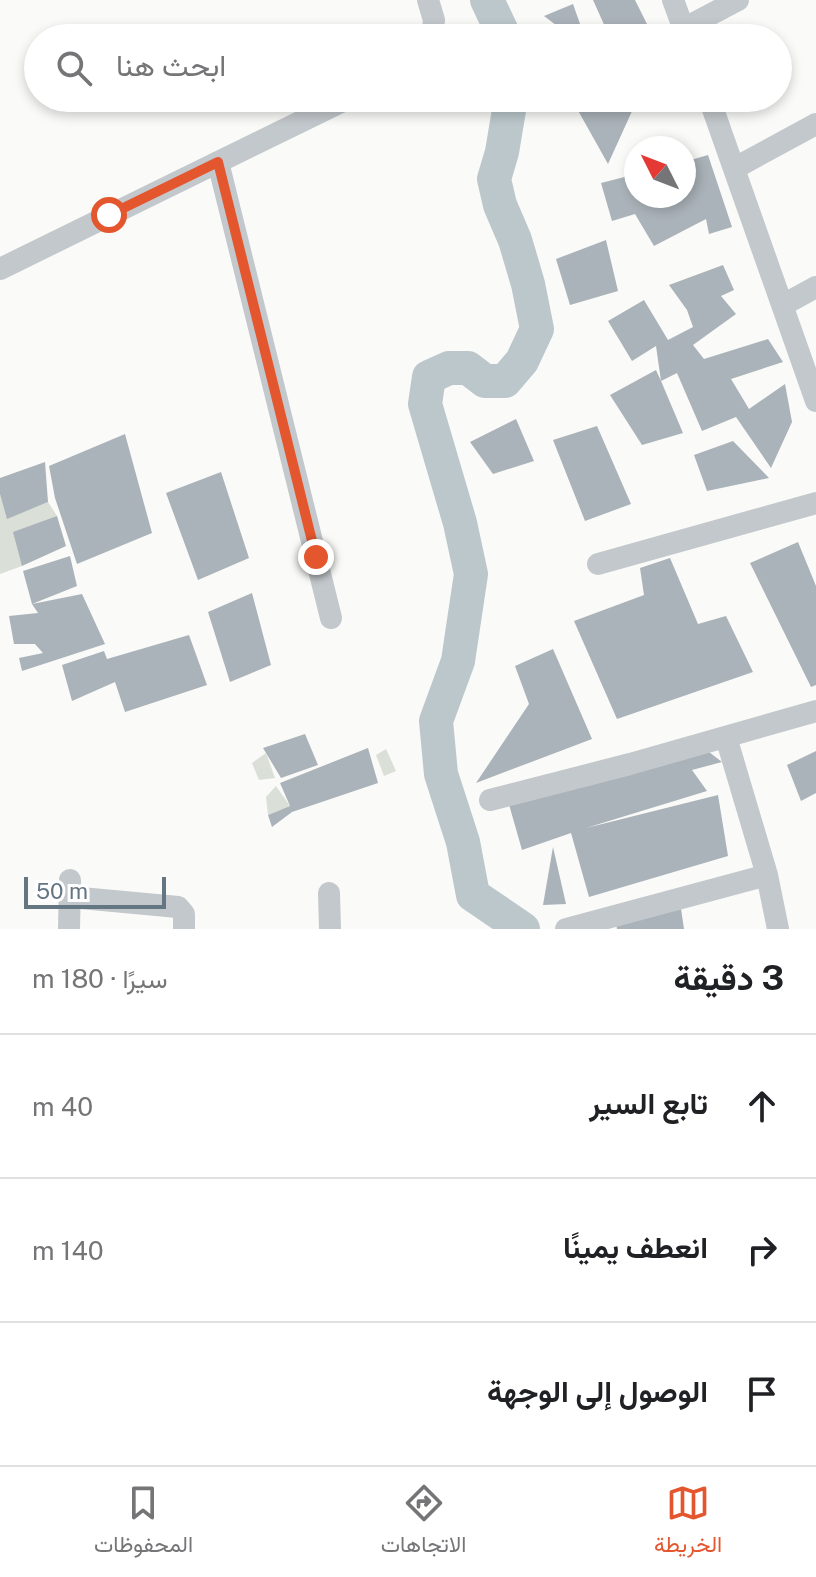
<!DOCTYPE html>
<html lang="ar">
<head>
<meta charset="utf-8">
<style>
	body { margin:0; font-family:"Public Sans",Vazirmatn,sans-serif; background:#f6f6f6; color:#202124; direction:rtl }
	.compass { position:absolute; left:624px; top:136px; width:72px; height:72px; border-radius:50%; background:#fff; box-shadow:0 4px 12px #0003; rotate:312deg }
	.scale { position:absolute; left:24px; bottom:20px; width:142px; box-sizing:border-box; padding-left:8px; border:4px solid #657683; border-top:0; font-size:22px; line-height:28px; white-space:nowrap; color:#657683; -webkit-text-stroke:6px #fff; paint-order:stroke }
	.stop { position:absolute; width:24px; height:24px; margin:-18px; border:6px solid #e4572e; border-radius:50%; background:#fff }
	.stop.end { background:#e4572e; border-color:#fff; box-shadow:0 2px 8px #0008 }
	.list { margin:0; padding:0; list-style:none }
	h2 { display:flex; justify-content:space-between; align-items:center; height:104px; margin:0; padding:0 32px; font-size:34px }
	h2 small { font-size:26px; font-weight:400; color:#757577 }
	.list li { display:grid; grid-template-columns:52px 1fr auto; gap:24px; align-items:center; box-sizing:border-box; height:144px; padding:0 32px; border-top:2px solid #e0e0e0 }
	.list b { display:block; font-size:30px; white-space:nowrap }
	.list em { font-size:26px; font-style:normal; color:#757577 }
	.icon { flex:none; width:44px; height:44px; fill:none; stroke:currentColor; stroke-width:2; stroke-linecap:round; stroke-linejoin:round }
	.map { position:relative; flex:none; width:816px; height:929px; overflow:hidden; direction:ltr }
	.search { position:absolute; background:#fff; box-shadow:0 4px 12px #0003; left:24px; right:24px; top:24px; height:88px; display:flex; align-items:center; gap:20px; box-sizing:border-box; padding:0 28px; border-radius:44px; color:#757577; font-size:30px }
	.sheet { height:536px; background:#fff }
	nav { display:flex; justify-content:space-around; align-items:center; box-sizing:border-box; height:112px; border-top:2px solid #e0e0e0; background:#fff; font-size:22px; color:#757577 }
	nav a { display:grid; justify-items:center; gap:4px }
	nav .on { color:#e4572e }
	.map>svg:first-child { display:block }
	.green { fill:#dadfd7 }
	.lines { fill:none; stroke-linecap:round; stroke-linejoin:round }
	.river { stroke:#bbc7cb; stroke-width:34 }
	.building { fill:#aab3b9 }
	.minor { stroke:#c3c8cc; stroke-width:22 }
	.route { stroke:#e4572e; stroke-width:10 }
</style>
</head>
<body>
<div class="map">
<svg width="816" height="929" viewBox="0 0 816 929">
	<rect width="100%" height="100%" fill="#fafaf8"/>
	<path class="green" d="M0,494L8,518L48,502L57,516L22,566L0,574Z
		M386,749L396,771L384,776L376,755Z
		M266,753L275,778L259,780L252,763Z
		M276,786L290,806L268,815L266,797Z"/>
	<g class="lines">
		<path class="river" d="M487,0L505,38
			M511,98L502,152L494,179L500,205L515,240L528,284L537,329L522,361L505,381H485L468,368H449L429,377L425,404L460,523L471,574L458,661L436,721L441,774L463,842L473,895L523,929"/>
	</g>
	<path class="building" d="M593,0H635L649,28L631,38H610Z
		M573,4L585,38H573L544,16Z
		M571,98H638L608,164Z
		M708,155L732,227L709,234L706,219L654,246L635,214L612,221L601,183L636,174V196H684V162Z
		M606,240L618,291L570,305L556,259Z
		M723,265L734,290L721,296L736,314L693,345L704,359L768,339L783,362L731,379L749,409L785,384L792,422L771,468L736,417L702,431L677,373L661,381L683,433L642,445L610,395L656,370L661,381L656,346L632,361L608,321L644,300L668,340L693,327L687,310L669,285Z
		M516,419L534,461L493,474L470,442Z
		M597,426L631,504L585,521L553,440Z
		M125,434L152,533L77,564L55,498L49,466Z
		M733,441L769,478L707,491L694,455Z
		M45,462L48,502L7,519L0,494V478Z
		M221,472L249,558L198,580L166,493Z
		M57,516L66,546L22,566L13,532Z
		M798,542L816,586V685L811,687L750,563Z
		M70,556L77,586L32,604L23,571Z
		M670,558L698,624L726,616L753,672L617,719L574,621L644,595L640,568Z
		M252,593L271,665L230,682L208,612Z
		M82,594L105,644L22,671L19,658L43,653L35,644H14L9,616L38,613L32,604Z
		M189,635L207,685L125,712L115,682L72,701L62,665L104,651L107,659Z
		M553,649L592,739L476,783L529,704L515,666Z
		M305,734L318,765L281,778L263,748Z
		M368,748L378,783L292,812L272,827L268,815L290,806L280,783Z
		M816,751V793L801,801L787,765Z
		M709,752L722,762L692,770L707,791L586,828L718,795L728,856L589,897L571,833L522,850L508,801Z
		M553,847L566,904L543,905Z
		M680,902L684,929H617L615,917Z"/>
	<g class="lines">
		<path class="minor" d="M428,0L434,20L432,38
			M673,0L687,38
			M683,29L738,0
			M709,98L816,401
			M218,162L331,618
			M735,168L816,124
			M0,269L349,98
			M783,305L816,287
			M598,564L816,503
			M726,737L767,875L778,929
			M490,800L630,764L816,711
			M329,893L330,929
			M70,897L178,907L184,914V929
			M69,929L70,880
			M566,929L767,875"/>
	</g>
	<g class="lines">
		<path class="route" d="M109,215L218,162L316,557"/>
	</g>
</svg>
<svg class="compass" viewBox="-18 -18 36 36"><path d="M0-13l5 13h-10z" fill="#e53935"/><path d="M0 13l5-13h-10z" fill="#757577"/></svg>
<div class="scale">50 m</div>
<div class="stop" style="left:109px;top:215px"></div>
<div class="stop end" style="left:316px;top:557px"></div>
<div class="search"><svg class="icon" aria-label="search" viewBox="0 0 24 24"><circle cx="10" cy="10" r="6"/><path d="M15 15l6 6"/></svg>ابحث هنا</div>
</div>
<section class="sheet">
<h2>3 دقيقة<small>سيرًا · 180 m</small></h2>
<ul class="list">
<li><svg class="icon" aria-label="ahead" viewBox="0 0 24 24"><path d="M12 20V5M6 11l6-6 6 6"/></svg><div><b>تابع السير</b></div><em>40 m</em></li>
<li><svg class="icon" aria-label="right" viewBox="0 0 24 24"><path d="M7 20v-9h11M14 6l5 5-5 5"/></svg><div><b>انعطف يمينًا</b></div><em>140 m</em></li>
<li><svg class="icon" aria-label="arrive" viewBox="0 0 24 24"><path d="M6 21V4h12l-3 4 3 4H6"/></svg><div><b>الوصول إلى الوجهة</b></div></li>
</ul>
</section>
<nav>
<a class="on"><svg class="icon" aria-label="map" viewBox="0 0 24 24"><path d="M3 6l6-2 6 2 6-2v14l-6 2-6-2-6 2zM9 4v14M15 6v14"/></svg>الخريطة</a>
<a><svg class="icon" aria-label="directions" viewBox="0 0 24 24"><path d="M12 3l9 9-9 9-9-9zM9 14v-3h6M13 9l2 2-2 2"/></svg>الاتجاهات</a>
<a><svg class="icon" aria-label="saved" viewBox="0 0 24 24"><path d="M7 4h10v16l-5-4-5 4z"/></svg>المحفوظات</a>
</nav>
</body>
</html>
